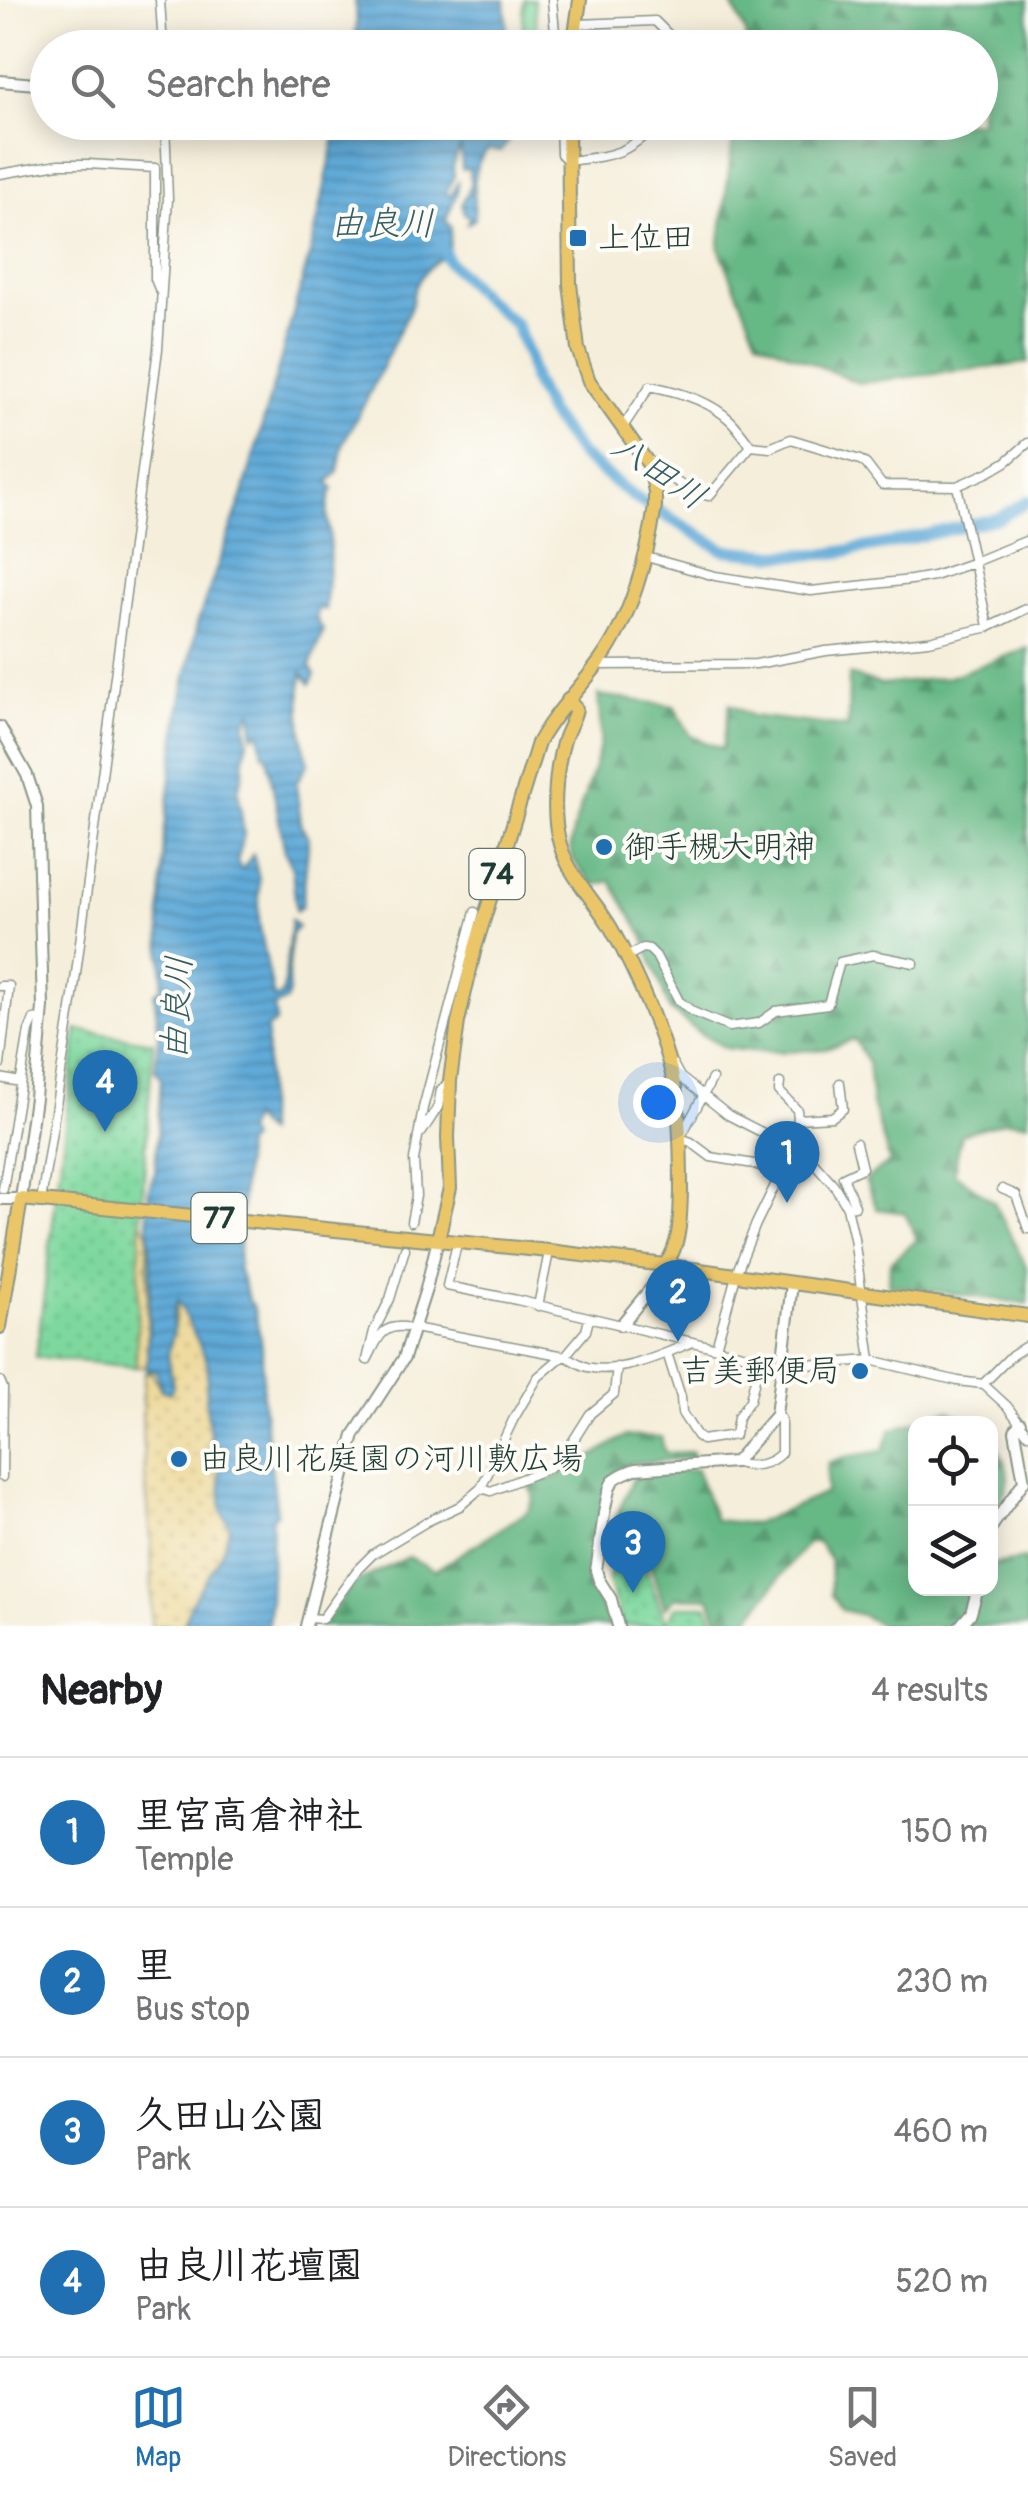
<!DOCTYPE html>
<html lang="en">
<head>
<meta charset="utf-8">
<style>
	body { margin:0; font-family:Pangolin,"Klee One",sans-serif; background:#f6f6f6; color:#202124 }
	.controls { position:absolute; right:30px; bottom:30px; display:grid; overflow:hidden; border-radius:20px; box-shadow:0 5px 25px #0003 }
	.controls button { width:90px; height:90px; display:grid; place-items:center; padding:0; border:0; border-bottom:2px solid #e0e0e0; background:#fff; color:#202124; font:50px sans-serif }
	.you { position:absolute; left:658px; top:1102px; width:35px; height:35px; margin:-25px; border:8px solid #fff; border-radius:50%; background:#1a73e8; box-shadow:0 0 0 15px #1a73e833 }
	.badge { display:grid; place-items:center; width:65px; height:65px; border-radius:50%; background:#1f6fb2; color:#fff; font-size:32px; font-weight:700 }
	.pin { position:absolute; translate:-50% -82px; filter:drop-shadow(0 2px 5px #0008) }
	.pin::after { content:''; position:absolute; top:52px; width:35px; height:30px; background:inherit; clip-path:polygon(0 0,100% 0,50% 100%) }
	.list { margin:0; padding:0; list-style:none }
	h2 { display:flex; justify-content:space-between; align-items:center; height:130px; margin:0; padding:0 40px; font-size:42px }
	h2 small { font-size:32px; font-weight:400; color:#757577 }
	.list li { display:grid; grid-template-columns:65px 1fr auto; gap:30px; align-items:center; box-sizing:border-box; height:150px; padding:0 40px; border-top:2px solid #e0e0e0 }
	.list b { display:block; font-size:38px; white-space:nowrap }
	.list p { margin:0; font-size:32px; white-space:nowrap; color:#757577 }
	.list em { font-size:32px; font-style:normal; color:#757577 }
	.icon { flex:none; width:55px; height:55px; fill:none; stroke:currentColor; stroke-width:2; stroke-linecap:round; stroke-linejoin:round }
	.map { position:relative; flex:none; width:1028px; height:1626px; overflow:hidden }
	.search { position:absolute; background:#fff; box-shadow:0 5px 25px #0003; left:30px; right:30px; top:30px; height:110px; display:flex; align-items:center; gap:25px; box-sizing:border-box; padding:0 35px; border-radius:55px; color:#757577; font-size:38px }
	.sheet { height:730px; background:#fff }
	nav { display:flex; justify-content:space-around; align-items:center; box-sizing:border-box; height:140px; border-top:2px solid #e0e0e0; background:#fff; font-size:28px; color:#757577 }
	nav a { display:grid; justify-items:center; gap:5px }
	nav .on { color:#1f6fb2 }
	.map>svg:first-child { display:block }
	.grass { fill:url(#grass-dots); stroke:#4e8a69; stroke-width:2.5 }
	.forest { fill:url(#forest-firs); stroke:#427a5c; stroke-width:2.5 }
	.sand { fill:url(#sand-dots); stroke:#868c69; stroke-width:2.5 }
	.water { fill:url(#water-rules); stroke:#407486; stroke-width:2.5 }
	.lines { fill:none; stroke-linecap:round; stroke-linejoin:round }
	.river { stroke:#61aad8; stroke-width:12 }
	.minor-casing { stroke:#8a9687; stroke-width:11 }
	.tertiary-casing { stroke:#8a9687; stroke-width:14 }
	.primary-casing { stroke:#8a9687; stroke-width:16 }
	.minor { stroke:#fff; stroke-width:8 }
	.tertiary { stroke:#fff; stroke-width:10 }
	.primary { stroke:#ebc669; stroke-width:12 }
	.poi-dot { fill:#1f6fb2; stroke:#fdfcf7; stroke-width:4 }
	.labels { text-anchor:middle; dominant-baseline:central; stroke-width:8; stroke-linejoin:round; paint-order:stroke }
	.shield { fill:#fdfcf7; stroke:#62766e; stroke-width:2.5 }
	.shield-label { font-size:30px; font-weight:bold; fill:#1f3d34 }
	.poi-label { font-size:32px; fill:#1f3d34; stroke:#fdfcf7; text-anchor:start }
	.water-label { font-size:35px; font-style:italic; fill:#335e65; stroke:#fdfcf7 }
</style>
</head>
<body>
<div class="map">
<svg width="1028" height="1626" viewBox="0 0 1028 1626">
	<defs>
		<pattern id="grass-dots" width="8" height="8" patternUnits="userSpaceOnUse" patternTransform="scale(2.5)"><rect width="8" height="8" fill="#7ed89e"/><path d="M2 2h.1M6 6h.1" fill="none" stroke="#6cba89" stroke-width="1.8" stroke-linecap="round"/></pattern>
		<pattern id="forest-firs" width="22" height="20" patternUnits="userSpaceOnUse" patternTransform="scale(2.5)"><rect width="22" height="20" fill="#66b885"/><path d="M5 1l3.5 6h-7zM16 11l3.5 6h-7z" fill="#53976e"/></pattern>
		<pattern id="sand-dots" width="8" height="8" patternUnits="userSpaceOnUse" patternTransform="scale(2.5)"><rect width="8" height="8" fill="#eeda9e"/><path d="M2 2h.1M6 6h.1" fill="none" stroke="#ccbc89" stroke-width="1.8" stroke-linecap="round"/></pattern>
		<pattern id="water-rules" width="6" height="5" patternUnits="userSpaceOnUse" patternTransform="scale(2.5)"><rect width="6" height="5" fill="#61aad8"/><path d="M0 2.5h6" fill="none" stroke="#4f8cb0"/></pattern>
	</defs>
	<rect width="100%" height="100%" fill="#fdfcf7"/>
	<filter id="ink" filterUnits="userSpaceOnUse"><feTurbulence type="fractalNoise" baseFrequency=".01" numOctaves="2"/><feDisplacementMap in="SourceGraphic" scale="20" xChannelSelector="R" yChannelSelector="G"/><feConvolveMatrix kernelMatrix="1 2 1 2 8 2 1 2 1" color-interpolation-filters="sRGB"/></filter>
	<filter id="wash" filterUnits="userSpaceOnUse"><feTurbulence type="fractalNoise" baseFrequency=".0048" numOctaves="4" result="noise"/><feDisplacementMap in="SourceGraphic" scale="40" xChannelSelector="R" yChannelSelector="G"/><feGaussianBlur stdDeviation="2.25" result="paint"/><feColorMatrix in="noise" values="0 0 0 0 0 0 0 0 0 0 0 0 0 0 0 0 0 1.4 0 .05"/><feComposite in="paint" operator="in"/></filter>
	<g filter="url(#wash)">
		<rect width="100%" height="100%" fill="#f5eeda"/>
		<path class="grass" d="M524,0H534L537,33L522,37Z
			M77,1030L153,1042L141,1221L136,1367L36,1357Z
			M641,1555L666,1623L676,1606H708L714,1626H605L622,1622L608,1581L615,1558Z"/>
		<path class="forest" d="M730,0H1028V363L858,383L757,339L719,248L735,123L980,122V48L744,47L746,33Z
			M1028,648V1123L1006,1121L961,1134L954,1173L994,1202L1027,1268L1028,1304L889,1285L890,1262L917,1240L905,1213L877,1209L865,1180L890,1162L872,1104L868,1063L854,1039L826,1049L784,1052L752,1051L725,1048L699,1033L670,1010L642,934L611,881L595,885C587,877 574,865 571,853C566,835 597,770 600,744C602,728 599,711 598,695L674,706L691,736L722,749L730,704L752,716L848,727L849,675L882,685L949,677Z
			M949,1410L969,1423L916,1424V1588H990L991,1564L1026,1559L1028,1626H883L861,1615L842,1610L831,1595L830,1559L818,1542L808,1543C784,1569 766,1599 742,1626H720L710,1598L676,1597L665,1608L645,1551L608,1555L616,1517L634,1476L696,1469L715,1520L754,1524L826,1493L828,1463L845,1457L883,1451L891,1430Z
			M625,1436L661,1437L665,1453L692,1452L693,1458L628,1464L615,1473C607,1500 583,1564 592,1588C597,1601 605,1611 609,1624L605,1626H321L354,1583L409,1557L435,1570L527,1512L534,1498L530,1487L574,1468Z
			M991,1440C1017,1472 1009,1487 991,1520Z"/>
		<path class="sand" d="M141,1221L148,1233L147,1367H136Z
			M178,1299L208,1363L206,1403L212,1449L219,1468L222,1511L230,1527C226,1538 224,1550 218,1559C207,1580 187,1601 184,1626H151C151,1597 153,1567 151,1539C146,1482 138,1428 145,1372L152,1373L161,1390L173,1386L168,1355L173,1333Z"/>
		<path class="water" d="M355,0H505L508,47H350L357,26Z
			M338,123H508V142L501,151L488,149C470,165 474,197 475,219L467,224L469,217L464,213L462,204L471,185L469,169H462L461,146L453,164L454,177L446,192L450,197L458,182C459,197 449,207 446,221L451,227L449,254C429,263 412,283 412,304L370,393L343,443L338,472L328,482L333,488C323,511 330,522 330,544C330,566 327,588 325,610L318,608L316,617L323,631L310,666L315,675L310,684L302,673C299,703 300,734 308,763L296,784L301,826L309,838L302,906L296,911L292,867L285,852L267,756L263,754L260,736L256,732L253,736L252,709L246,723L248,742L244,756L243,774L238,790L244,834L237,862L242,870L253,854L259,878V922L274,999L281,996L284,986L291,920L298,927L291,934L288,980L289,992L286,1001L274,1007L276,1022L267,1028L266,1133L251,1118L246,1132L250,1140L245,1145L238,1268L249,1301L253,1305L262,1345L263,1402L277,1513L272,1517C271,1554 272,1590 268,1626H184C187,1602 207,1580 218,1559C224,1550 226,1538 230,1527L222,1511L219,1468L212,1449L206,1403L208,1363L178,1300L173,1314V1333L168,1355L173,1386L170,1393L161,1390L156,1370H147C148,1335 150,1301 151,1267C151,1240 141,1197 155,1173L161,1078L155,1070L159,1032L154,994L161,988L163,976L160,926L164,835L179,711L197,624L243,494L313,242Z"/>
		<g class="lines">
			<path class="river" d="M440,240L448,261L482,296L516,325L529,359L533,380L549,413L582,456L631,495L724,550L776,555L829,554L891,543L999,518L1028,501"/>
		</g>
	</g>
	<g filter="url(#ink)">
		<g class="lines">
			<defs>
				<path id="minor" d="M160,0L163,48
					M578,24L655,21L672,38L674,48
					M540,46L549,44L555,32L552,0
					M560,122L561,154L568,161C615,155 624,156 660,122
					M0,174L59,164H88L155,168V279L160,291
					M623,427L650,386C676,391 711,401 731,421C738,428 745,438 751,446L770,448L791,439L860,460L866,464L882,485L957,486L989,472L1006,462L1028,443
					M650,461C668,476 685,491 709,496L751,446
					M957,486L988,626
					M643,556L715,576L811,591L911,580L934,576L969,564L1028,540
					M597,665L756,664L826,651L929,641L989,627L1028,608
					M626,957L643,948L649,949L656,956L679,1001L693,1012L729,1027L759,1023L776,1011L828,1004L840,962L873,955L914,963
					M0,986H9L0,1065
					M673,1064L680,1077L728,1115L808,1156L834,1185L847,1207L854,1238L871,1360
					M0,1078L20,1082
					M712,1079L680,1138L691,1142L711,1157L754,1164L780,1175
					M798,1119L832,1117L843,1109L840,1083
					M422,1132L438,1107L441,1090L450,1081
					M3,1189L29,1031L34,1019
					M1002,1189L1016,1195L1028,1229
					M42,1195L73,996L158,349L168,199L165,122
					M847,1207L855,1206L843,1177L862,1168L856,1143
					M411,1222L416,1196L414,1160L423,1108L475,912
					M456,1248L447,1286L517,1300L792,1366L871,1360L958,1381L983,1384L1007,1406L1028,1434
					M538,1306L549,1252
					M405,1327C380,1324 377,1342 367,1360L374,1331L390,1299L405,1249
					M419,1329L565,1356C573,1360 580,1365 587,1367C618,1375 662,1355 690,1343
					M716,1347L738,1269L756,1224L780,1175L798,1119L797,1110L779,1091L780,1083
					M667,1353L681,1397L682,1413L697,1436L702,1440L735,1435L738,1417L750,1400L760,1358
					M0,1381L3,1388L2,1477
					M983,1384L1012,1355L1028,1345
					M735,1462C750,1469 770,1465 781,1453V1419L776,1415
					M481,1488L491,1491L546,1469L561,1460L590,1414L614,1394L617,1367
					M309,1618L322,1619L358,1569L373,1554L426,1522L460,1506L481,1488L513,1420L538,1377L558,1360L565,1356L586,1331L589,1319"/>
				<path id="tertiary" d="M524,48L540,46
					M0,81L48,85
					M0,727L27,775L37,806L43,1007L35,1098L21,1199H0
					M621,1325L656,1282L665,1265
					M990,1529L1024,1481L1015,1431L1020,1423
					M306,1626L354,1435L404,1358L426,1289L438,1239
					M618,1626L611,1599L599,1580L596,1570C600,1552 604,1492 613,1481C618,1475 628,1472 635,1469L735,1462L776,1415L792,1284
					M960,1626L971,1613L978,1588"/>
				<path id="primary" d="M573,48L580,0
					M568,700L576,709C574,719 569,727 565,737C556,764 552,809 558,836C565,873 593,897 611,928C637,974 670,1048 677,1100C681,1130 681,1161 681,1192C680,1217 681,1244 665,1265
					M438,1239L450,1188L448,1137L450,1081L458,1022L475,948L538,743C555,712 579,690 600,661C630,620 648,557 655,506V492L650,466L589,381L578,349L570,284L568,122
					M0,1327L21,1199L549,1251L665,1265L1028,1316"/>
			</defs>
			<use href="#minor" class="minor-casing"/>
			<use href="#tertiary" class="tertiary-casing"/>
			<use href="#primary" class="primary-casing"/>
			<use href="#minor" class="minor"/>
			<use href="#tertiary" class="tertiary"/>
			<use href="#primary" class="primary"/>
		</g>
	</g>
	<g class="poi-dot">
		<rect x="568" y="228" width="20" height="20" rx="5"/>
		<circle cx="604" cy="847" r="10"/>
		<circle cx="860" cy="1371" r="10"/>
		<circle cx="179" cy="1459" r="10"/>
	</g>
	<g class="labels">
		<g class="shield">
			<rect x="469.5" y="849" width="55" height="50" rx="8"/>
			<rect x="191.5" y="1193" width="55" height="50" rx="8"/>
		</g>
		<g class="shield-label">
			<text x="497" y="874">74</text>
			<text x="219" y="1218">77</text>
		</g>
		<g class="poi-label">
			<text x="598" y="238">上位田</text>
			<text x="624" y="847">御手槻大明神</text>
			<text x="840" y="1371" text-anchor="end">吉美郵便局</text>
			<text x="199" y="1459">由良川花庭園の河川敷広場</text>
		</g>
		<g class="water-label">
			<text x="382" y="224">由良川</text>
			<text transform="translate(659 472) rotate(34)">八田川</text>
			<text transform="translate(177 1008) rotate(-87)">由良川</text>
		</g>
	</g>
</svg>
<div class="controls">
<button><svg class="icon" aria-label="locate" viewBox="0 0 24 24"><circle cx="12" cy="12" r="6"/><path d="M12 2v4M12 18v4M2 12h4M18 12h4"/></svg></button>
<button><svg class="icon" aria-label="layers" viewBox="0 0 24 24"><path d="M12 4l9 5-9 5-9-5zM3 14l9 5 9-5"/></svg></button>
</div>
<div class="you"></div>
<div class="pin badge" style="left:787px;top:1203px">1</div>
<div class="pin badge" style="left:678px;top:1342px">2</div>
<div class="pin badge" style="left:633px;top:1593px">3</div>
<div class="pin badge" style="left:105px;top:1132px">4</div>
<div class="search"><svg class="icon" aria-label="search" viewBox="0 0 24 24"><circle cx="10" cy="10" r="6"/><path d="M15 15l6 6"/></svg>Search here</div>
</div>
<section class="sheet">
<h2>Nearby<small>4 results</small></h2>
<ul class="list">
<li><span class="badge">1</span><div><b>里宮高倉神社</b><p>Temple</p></div><em>150 m</em></li>
<li><span class="badge">2</span><div><b>里</b><p>Bus stop</p></div><em>230 m</em></li>
<li><span class="badge">3</span><div><b>久田山公園</b><p>Park</p></div><em>460 m</em></li>
<li><span class="badge">4</span><div><b>由良川花壇園</b><p>Park</p></div><em>520 m</em></li>
</ul>
</section>
<nav>
<a class="on"><svg class="icon" aria-label="map" viewBox="0 0 24 24"><path d="M3 6l6-2 6 2 6-2v14l-6 2-6-2-6 2zM9 4v14M15 6v14"/></svg>Map</a>
<a><svg class="icon" aria-label="directions" viewBox="0 0 24 24"><path d="M12 3l9 9-9 9-9-9zM9 14v-3h6M13 9l2 2-2 2"/></svg>Directions</a>
<a><svg class="icon" aria-label="saved" viewBox="0 0 24 24"><path d="M7 4h10v16l-5-4-5 4z"/></svg>Saved</a>
</nav>
</body>
</html>
